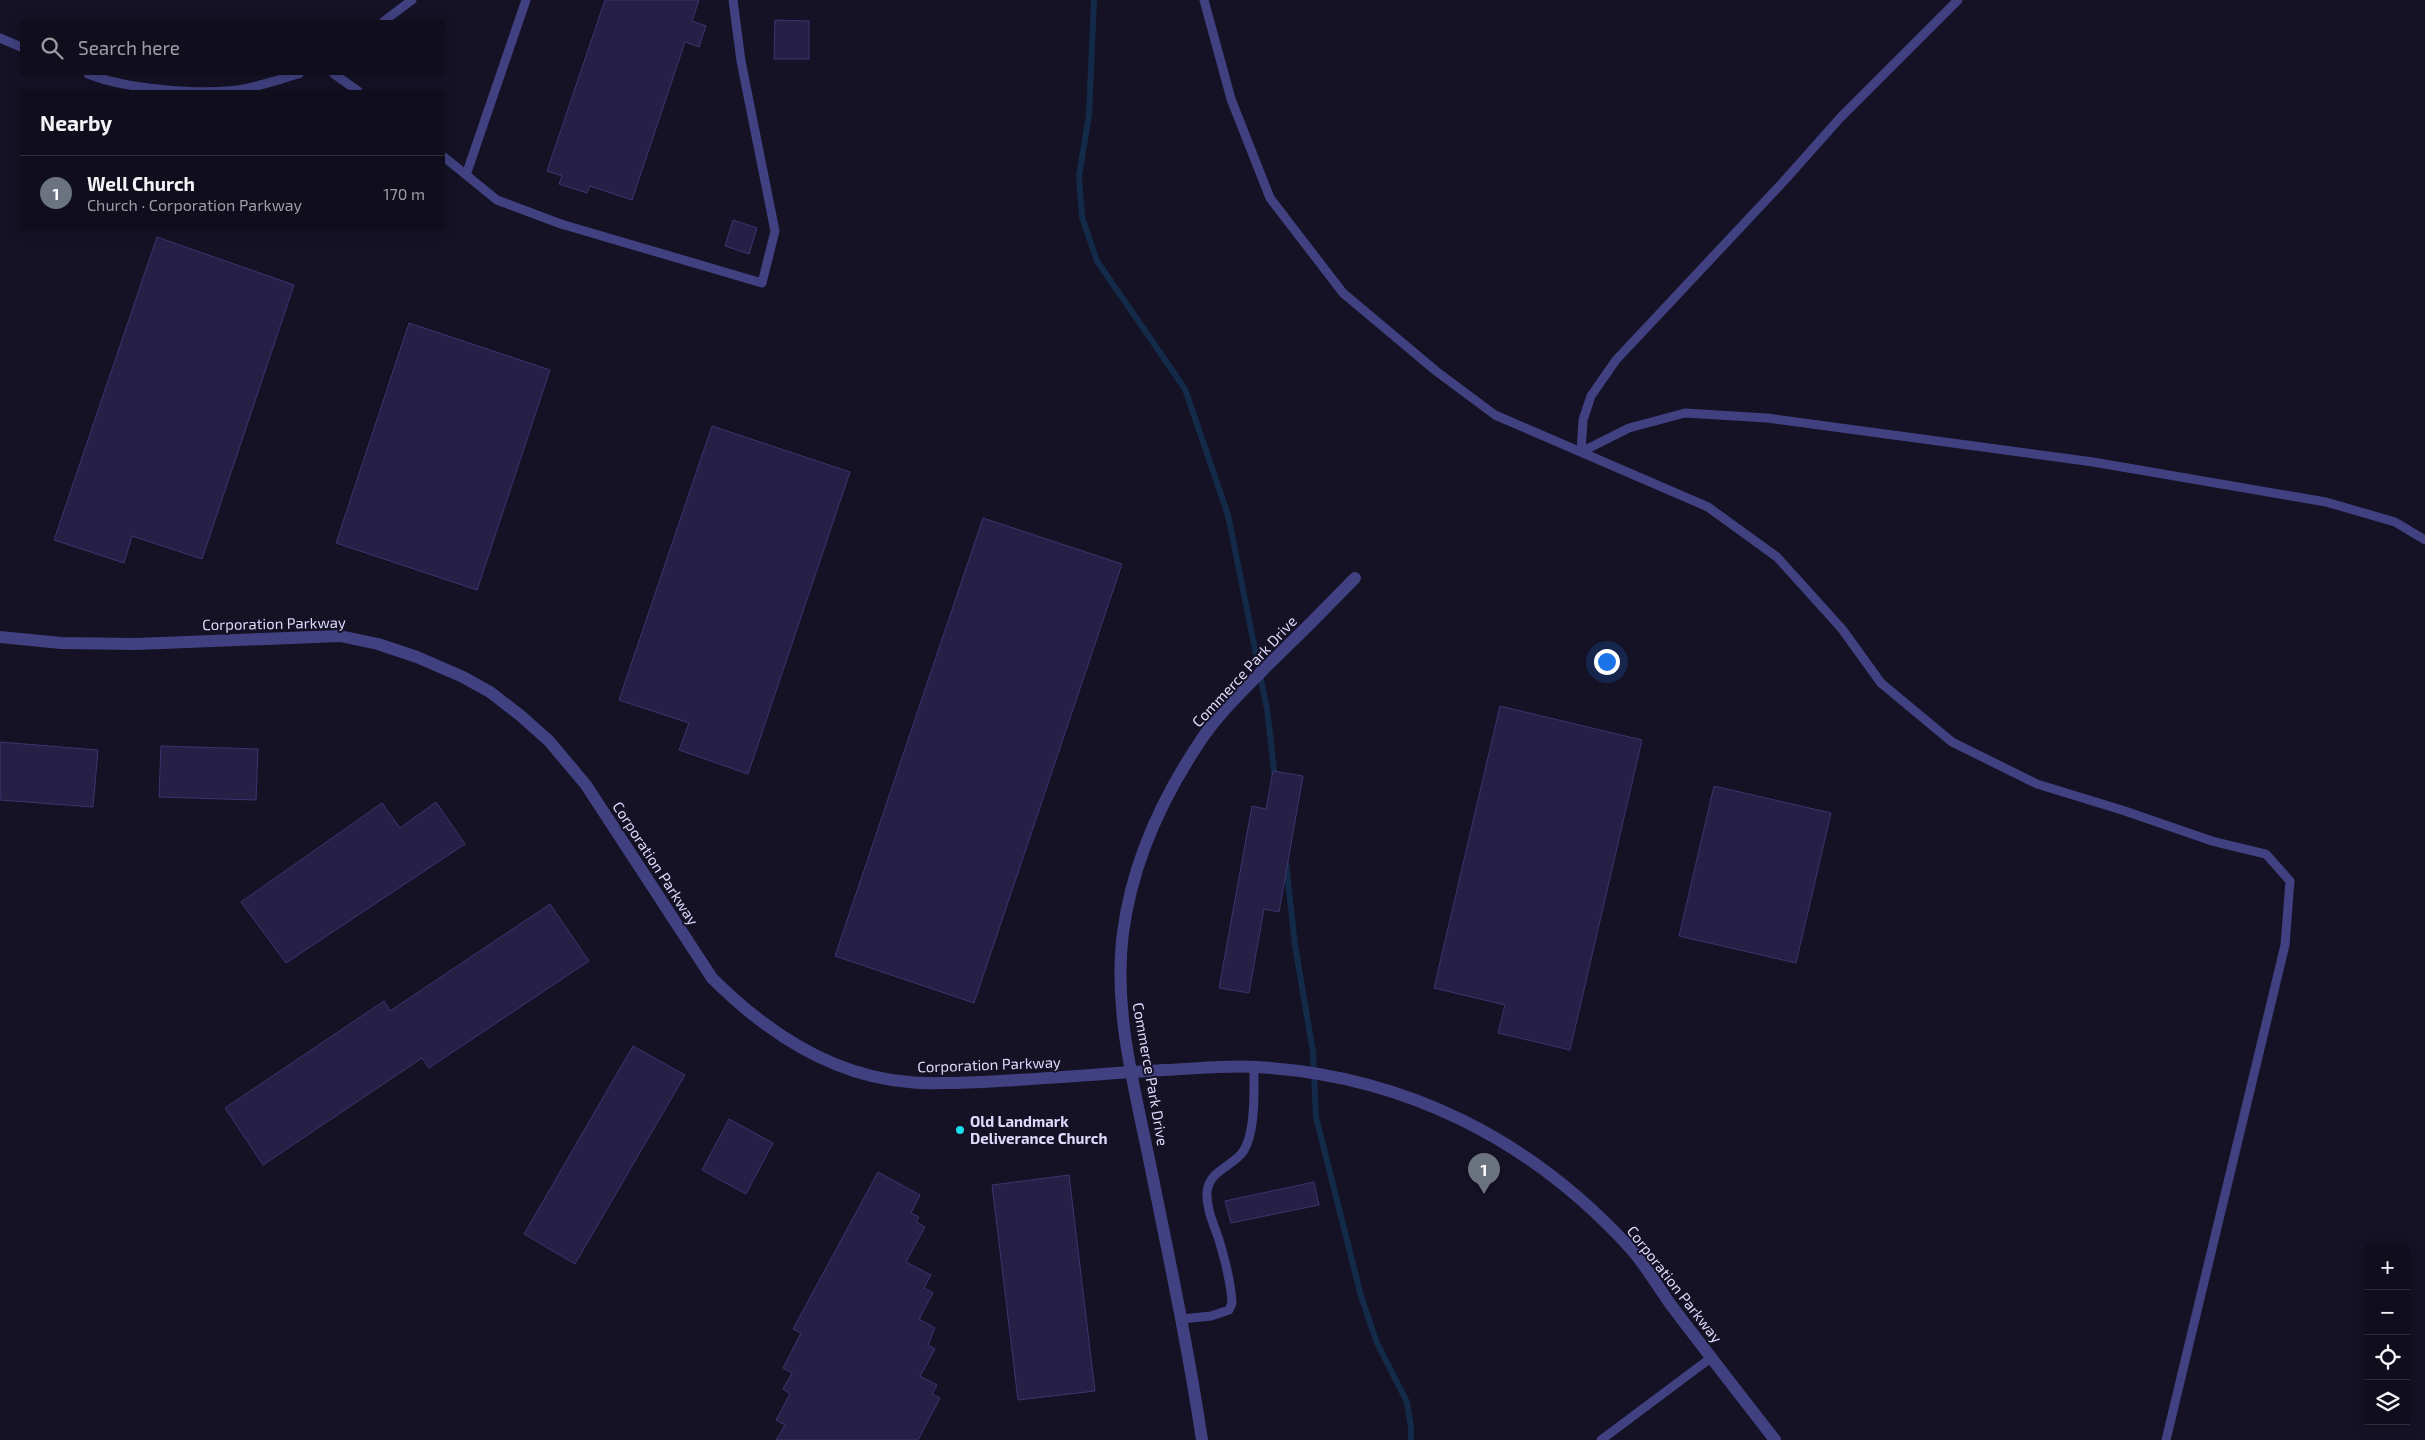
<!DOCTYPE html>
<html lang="en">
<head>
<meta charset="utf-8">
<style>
	body { margin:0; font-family:"Exo 2",sans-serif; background:#191725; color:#f1f3f6 }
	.controls { position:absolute; right:15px; bottom:15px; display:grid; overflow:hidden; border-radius:0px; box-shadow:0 2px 12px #0003 }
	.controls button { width:45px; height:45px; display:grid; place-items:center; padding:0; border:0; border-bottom:1px solid #302e3b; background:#100e1c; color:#f1f3f6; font:25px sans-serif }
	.you { position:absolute; left:1606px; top:661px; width:18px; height:18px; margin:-12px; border:4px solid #fff; border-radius:50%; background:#1a73e8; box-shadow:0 0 0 8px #1a73e833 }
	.badge { display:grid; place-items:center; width:32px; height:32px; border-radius:50%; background:#17deeb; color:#fff; font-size:16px; font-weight:700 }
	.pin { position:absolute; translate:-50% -41px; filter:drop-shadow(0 1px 2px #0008) }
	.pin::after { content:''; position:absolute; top:26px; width:18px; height:15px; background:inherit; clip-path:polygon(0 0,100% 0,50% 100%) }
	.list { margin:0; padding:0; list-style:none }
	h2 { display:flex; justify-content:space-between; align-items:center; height:65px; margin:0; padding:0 20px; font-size:21px }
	h2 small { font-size:16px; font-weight:400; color:#9c9ca3 }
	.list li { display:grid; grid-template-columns:32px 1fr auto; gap:15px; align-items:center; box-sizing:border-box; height:75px; padding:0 20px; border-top:1px solid #302e3b }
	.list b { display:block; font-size:19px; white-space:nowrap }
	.list p { margin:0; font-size:16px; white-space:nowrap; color:#9c9ca3 }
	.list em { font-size:16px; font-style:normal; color:#9c9ca3 }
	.icon { flex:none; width:28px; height:28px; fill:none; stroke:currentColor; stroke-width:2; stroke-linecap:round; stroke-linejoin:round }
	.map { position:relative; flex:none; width:2425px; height:1440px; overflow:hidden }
	.search { position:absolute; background:#100e1c; box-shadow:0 2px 12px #0003; left:20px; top:20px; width:425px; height:55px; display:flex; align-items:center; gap:12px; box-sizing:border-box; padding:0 18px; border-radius:0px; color:#9c9ca3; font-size:19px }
	.panel { position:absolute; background:#100e1c; box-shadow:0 2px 12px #0003; left:20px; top:90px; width:425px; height:140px; border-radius:0px }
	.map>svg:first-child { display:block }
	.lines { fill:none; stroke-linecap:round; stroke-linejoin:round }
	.stream { stroke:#132a49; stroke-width:6 }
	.building { fill:#261f46; stroke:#3d346f }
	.service { stroke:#414181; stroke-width:9 }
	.minor { stroke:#414181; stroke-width:12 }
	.poi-dot { fill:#17deeb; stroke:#151226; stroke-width:2 }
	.labels { text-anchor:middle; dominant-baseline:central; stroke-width:4; stroke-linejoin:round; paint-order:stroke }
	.street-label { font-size:15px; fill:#dddafc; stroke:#151226 }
	.poi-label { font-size:15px; font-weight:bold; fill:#dddafc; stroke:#151226; text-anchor:start }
</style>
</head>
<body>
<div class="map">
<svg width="2425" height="1440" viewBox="0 0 2425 1440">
	<rect width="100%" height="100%" fill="#151226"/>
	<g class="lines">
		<path class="stream" d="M1094,0L1089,115L1079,176L1082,217L1097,261L1185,389L1228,515L1267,709L1275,779
			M1286,863L1295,945L1313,1052L1316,1117L1361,1296L1377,1343L1407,1402L1411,1427V1440"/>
	</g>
	<path class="building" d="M605,0H699L692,21L706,26L699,47L685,42L632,200L590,186L587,193L559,184L562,176L547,171Z
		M775,20L809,21V59H774Z
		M733,220L757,228L749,254L725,246Z
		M157,237L294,285L202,559L132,536L124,563L54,540Z
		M409,323L550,370L477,590L336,543Z
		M712,426L850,472L748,774L679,750L689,723L619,700Z
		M983,518L1122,564L974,1003L835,956Z
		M1500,706L1642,740L1570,1050L1498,1033L1505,1005L1434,988Z
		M0,742L98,750L93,807L0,800Z
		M161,746L258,749L256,800L159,797Z
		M1273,771L1303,776L1279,912L1264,909L1249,993L1219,988L1252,806L1266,809Z
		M1714,786L1831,813L1796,963L1679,936Z
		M436,802L465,844L286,963L241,902L382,803L400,828Z
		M550,904L589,961L429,1068L422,1058L263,1165L225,1108L384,1001L390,1011Z
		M633,1046L685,1075L575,1264L524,1234Z
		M729,1119L773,1143L746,1194L702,1170Z
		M878,1172L920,1195L911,1213L919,1217L916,1222L925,1227L906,1262L931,1275L924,1288L933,1293L919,1319L935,1328L928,1345L935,1349L920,1376L937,1385L932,1394L940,1398L918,1440H776L785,1425L776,1420L790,1394L783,1389L792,1373L783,1368L801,1333L793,1329Z
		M1069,1175L1095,1391L1018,1400L992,1185Z
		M1314,1182L1319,1205L1231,1223L1225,1201Z"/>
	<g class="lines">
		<path class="service" d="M1204,0L1231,99L1270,198L1343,293L1436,371L1495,415L1708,507L1777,557L1842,629L1881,683L1952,742L2037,784L2125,811L2212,841L2266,854L2290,881L2285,945L2166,1440
			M1958,0L1840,118L1784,181L1616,360L1591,396L1583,420L1581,452L1629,428L1685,413L1767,418L2093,462L2326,502L2395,522L2425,540
			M384,21L412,0
			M0,38L21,47
			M88,74C125,89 204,96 244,89C262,85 281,79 299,74
			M334,74L358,91
			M444,157L497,200L561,224L762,283L775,231L741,61L733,0
			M466,175L526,0
			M1182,1319L1211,1316L1229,1310L1232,1303C1231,1282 1225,1260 1219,1240C1214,1225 1206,1208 1207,1192C1209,1171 1231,1167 1242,1153C1256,1135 1254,1089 1254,1067
			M1601,1440L1712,1357"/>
		<path class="minor" d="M0,637L61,643L136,644L340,636L378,644L417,657L463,677L490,692L521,716L549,741L586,785L712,978C766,1032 831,1076 909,1082C924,1084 940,1083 955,1083C1025,1081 1094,1074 1164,1070C1194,1069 1226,1065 1256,1067C1405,1075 1532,1140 1631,1249C1646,1266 1658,1287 1671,1305C1705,1350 1740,1395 1775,1440
			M1202,1440C1188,1346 1168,1253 1149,1159C1134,1086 1113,1008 1123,933C1132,863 1162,798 1201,740C1218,714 1243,691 1264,669C1295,639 1325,609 1355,578"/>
	</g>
	<circle class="poi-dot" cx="960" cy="1130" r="5"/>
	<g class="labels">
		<g class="street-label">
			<text transform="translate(274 623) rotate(-1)">Corporation Parkway</text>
			<text transform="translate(1244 671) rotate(-47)">Commerce Park Drive</text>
			<text transform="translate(656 863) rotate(57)">Corporation Parkway</text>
			<text transform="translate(989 1064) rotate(-2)">Corporation Parkway</text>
			<text transform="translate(1151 1074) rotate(80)">Commerce Park Drive</text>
			<text transform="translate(1675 1284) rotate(52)">Corporation Parkway</text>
		</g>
		<g class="poi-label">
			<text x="970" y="1121">Old Landmark<tspan x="970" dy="17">Deliverance Church</tspan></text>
		</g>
	</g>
</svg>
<div class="controls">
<button>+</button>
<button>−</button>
<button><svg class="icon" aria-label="locate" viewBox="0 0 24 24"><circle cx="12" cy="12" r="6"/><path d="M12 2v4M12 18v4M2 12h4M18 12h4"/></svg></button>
<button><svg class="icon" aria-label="layers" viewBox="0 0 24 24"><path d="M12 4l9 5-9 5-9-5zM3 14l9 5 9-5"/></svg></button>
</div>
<div class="you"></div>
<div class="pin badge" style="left:1484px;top:1194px;background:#6b7280">1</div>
<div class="search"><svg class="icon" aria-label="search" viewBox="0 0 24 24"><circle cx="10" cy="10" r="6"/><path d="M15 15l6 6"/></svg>Search here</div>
<section class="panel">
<h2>Nearby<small></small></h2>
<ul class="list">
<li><span class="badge" style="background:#6b7280">1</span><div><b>Well Church</b><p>Church · Corporation Parkway</p></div><em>170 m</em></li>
</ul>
</section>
</div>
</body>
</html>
